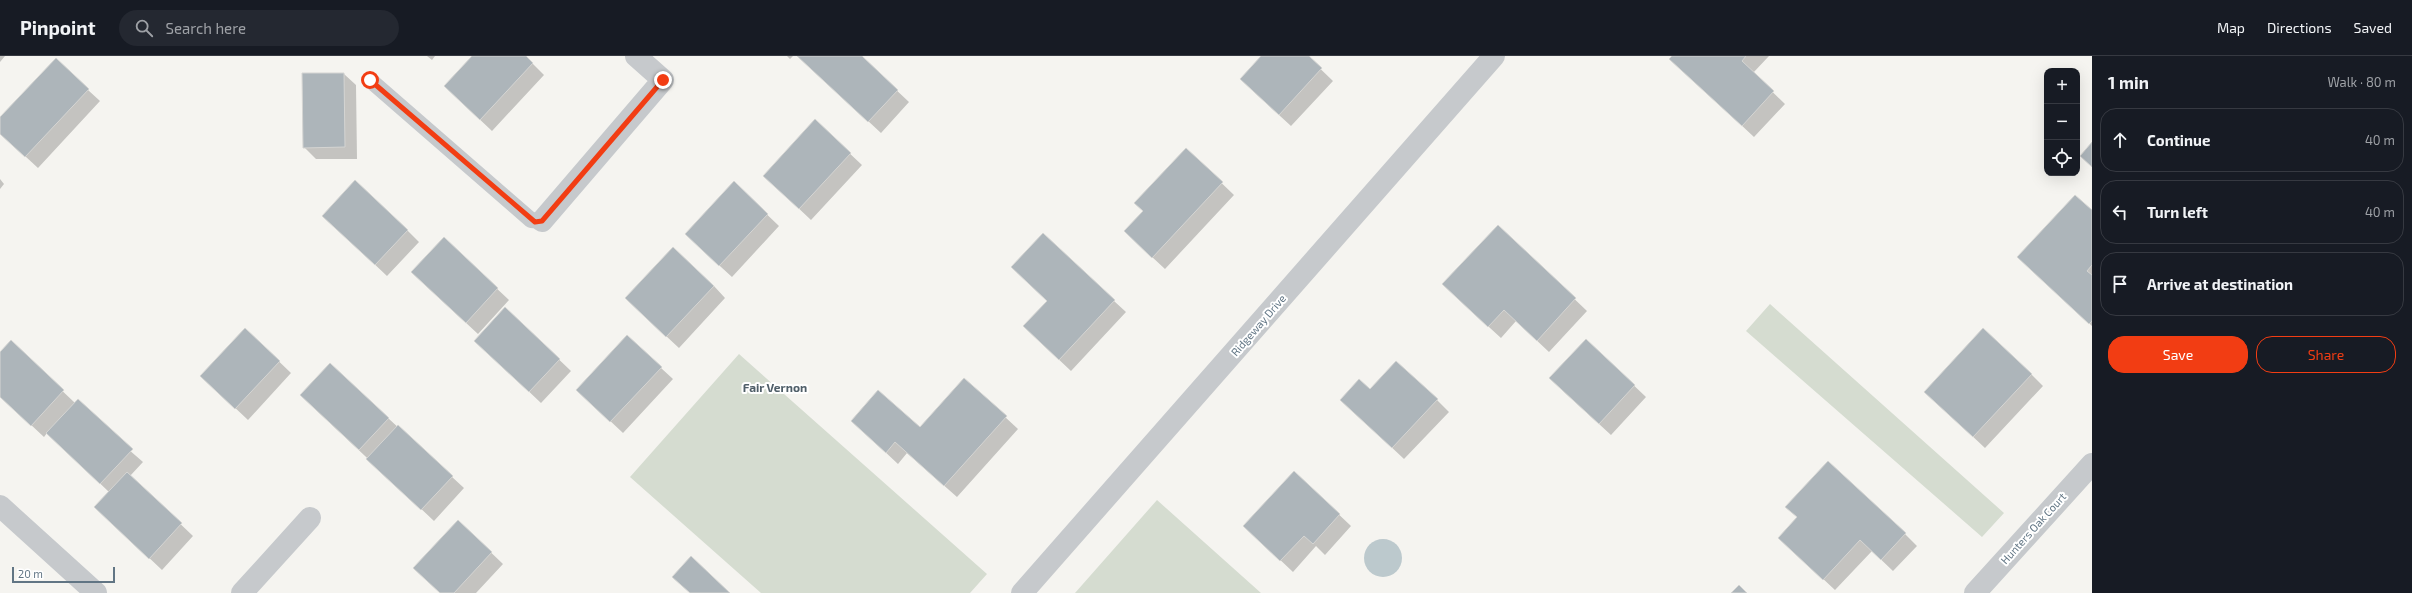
<!DOCTYPE html>
<html lang="en">
<head>
<meta charset="utf-8">
<style>
	body { margin:0; font-family:"Exo 2",sans-serif; background:#242831; color:#f1f3f6 }
	.controls { position:absolute; right:12px; top:12px; display:grid; overflow:hidden; border-radius:8px; box-shadow:0 4px 16px #0002 }
	.controls button { width:36px; height:36px; display:grid; place-items:center; padding:0; border:0; border-bottom:1px solid #363941; background:#171b24; color:#f1f3f6; font:20px sans-serif }
	.scale { position:absolute; left:12px; bottom:10px; width:103px; box-sizing:border-box; padding-left:4px; border:2px solid #617584; border-top:0; font-size:11px; line-height:14px; white-space:nowrap; color:#617584; -webkit-text-stroke:3px #fff; paint-order:stroke }
	.stop { position:absolute; width:12px; height:12px; margin:-9px; border:3px solid #f23d13; border-radius:50%; background:#fff }
	.stop.end { background:#f23d13; border-color:#fff; box-shadow:0 1px 4px #0008 }
	.list { margin:0; padding:0; list-style:none }
	h2 { display:flex; justify-content:space-between; align-items:center; height:52px; margin:0; padding:0 16px; font-size:17px }
	h2 small { font-size:13px; font-weight:400; color:#9ea1a6 }
	.list li { display:grid; grid-template-columns:26px 1fr auto; gap:12px; align-items:center; box-sizing:border-box; height:64px; margin:0 8px 8px; padding:0 8px; border:1px solid #363941; border-radius:16px }
	.list b { display:block; font-size:15px; white-space:nowrap }
	.list em { font-size:13px; font-style:normal; color:#9ea1a6 }
	.actions { display:flex; gap:8px; padding:12px 16px }
	.actions a { flex:1; padding:9px 0; border:1px solid #f23d13; border-radius:16px; text-align:center; font-size:14px; color:#f23d13 }
	.actions .main { background:#f23d13; color:#fff }
	.icon { flex:none; width:22px; height:22px; fill:none; stroke:currentColor; stroke-width:2; stroke-linecap:round; stroke-linejoin:round }
	.map { position:relative; flex:none; width:2092px; height:537px; overflow:hidden }
	header { display:flex; align-items:center; gap:24px; box-sizing:border-box; height:56px; padding:0 20px; background:#171b24; border-bottom:1px solid #363941 }
	header strong { font-size:19px }
	nav { display:flex; gap:22px; margin-inline-start:auto; font-size:14px }
	.search { width:280px; height:36px; background:#242831; display:flex; align-items:center; gap:10px; box-sizing:border-box; padding:0 14px; border-radius:22px; color:#9ea1a6; font-size:15px }
	main { display:flex }
	aside { flex:1; background:#171b24 }
	.map>svg:first-child { display:block }
	.green { fill:#d5dcd0 }
	.water { fill:#bcc9cd }
	.shadow { fill:#0003 }
	.building { fill:#adb5ba; stroke:#d5d5d3 }
	.lines { fill:none; stroke-linecap:round; stroke-linejoin:round }
	.service { stroke:#c6c9cc; stroke-width:16 }
	.minor { stroke:#c6c9cc; stroke-width:22 }
	.route { stroke:#f23d13; stroke-width:5 }
	.labels { text-anchor:middle; dominant-baseline:central; stroke-width:4; stroke-linejoin:round; paint-order:stroke }
	.street-label { font-size:11px; fill:#617584; stroke:#fff }
	.neighbourhood-label { font-size:12px; font-weight:bold; fill:#4f5e68; stroke:#fff }
</style>
</head>
<body>
<header>
<strong>Pinpoint</strong>
<div class="search"><svg class="icon" aria-label="search" viewBox="0 0 24 24"><circle cx="10" cy="10" r="6"/><path d="M15 15l6 6"/></svg>Search here</div>
<nav><a>Map</a><a>Directions</a><a>Saved</a></nav>
</header>
<main>
<div class="map">
<svg width="2092" height="537" viewBox="0 0 2092 537">
	<rect width="100%" height="100%" fill="#f5f4f0"/>
	<path class="green" d="M1770,248L2004,457L1982,481L1746,275Z
		M739,298L987,518L970,537H761L630,421Z
		M1157,444L1261,537H1075Z"/>
	<path class="water" d="M1364 502a19 19 0 1 1 38 0a19 19 0 1 1-38 0Z"/>
	<path class="shadow" d="M0,0H5L0,6Z
		M427,0H435L432,4Z
		M474,0H525L544,19L492,75L457,42Z
		M787,0H793L790,3Z
		M798,0H860L909,46L881,77Z
		M1263,0H1307L1333,25L1291,70L1253,35Z
		M1673,0H1769L1753,17L1785,48L1754,81L1682,14Z
		M303,18H344L356,29L357,103H316L304,91Z
		M88,34L100,45L38,112L0,77V63Z
		M815,65L862,109L811,164L776,131Z
		M1186,93L1234,139L1165,213L1137,187L1144,156Z
		M0,123L4,128L0,133Z
		M734,127L779,170L732,221L698,190Z
		M2092,156V270L2030,212Z
		M1498,170L1587,255L1549,296L1516,265L1501,282L1455,240Z
		M335,171L407,174L419,186L387,220Z
		M444,183L509,244L478,278L424,228Z
		M714,230L725,242L679,292L638,254Z
		M1114,245L1126,256L1071,315L1036,282Z
		M505,252L571,315L541,347L487,296Z
		M245,273L291,317L248,364L213,331Z
		M1586,284L1646,341L1611,379L1562,334Z
		M11,286L75,347L143,406L130,420L193,480L162,514L107,462L109,436L47,377L44,381L0,340V297Z
		M661,312L673,323L623,377L589,345Z
		M2031,318L2043,330L1985,392L1937,347Z
		M964,323L1018,373L957,441L907,397L898,408L852,365L920,372Z
		M1370,334L1437,344L1449,356L1404,403L1353,355Z
		M313,351L388,362L464,432L434,465Z
		M1294,416L1351,470L1325,499L1316,490L1293,516L1256,481Z
		M458,465L503,508L476,537H440Z
		M1905,478L1917,490L1893,515L1872,495L1835,534L1791,493Z"/>
	<path class="building" d="M472,0H526L533,7L480,64L444,30Z
		M797,0H862L898,34L868,66Z
		M1261,0H1309L1322,12L1279,59L1240,23Z
		M1672,0H1746L1742,5L1774,35L1742,70L1669,3Z
		M56,2L89,33L25,101L0,78V61Z
		M302,17H344L345,91L303,92Z
		M815,63L851,97L799,153L763,120Z
		M2092,86V111L2080,100Z
		M1186,92L1223,126L1152,202L1124,175L1143,155L1134,147Z
		M355,124L408,174L375,209L322,160Z
		M734,125L768,158L719,210L685,178Z
		M2075,139L2092,154V209L2087,215L2092,219V265L2089,268L2017,201Z
		M1498,169L1576,242L1537,285L1504,254L1488,271L1442,228Z
		M1043,177L1115,244L1059,304L1023,270L1047,245L1011,211Z
		M444,181L498,232L466,267L411,216Z
		M673,191L714,230L666,281L625,242Z
		M505,251L560,303L529,336L474,285Z
		M245,272L280,305L235,353L200,320Z
		M1983,272L2032,318L1973,381L1924,336Z
		M627,279L662,311L610,366L576,334Z
		M1586,283L1635,329L1599,368L1549,322Z
		M11,284L64,334L31,370L0,341V296Z
		M1396,305L1438,343L1392,392L1340,344L1359,323L1370,333Z
		M330,307L389,362L359,394L300,339Z
		M964,322L1007,360L944,430L895,386L886,397L851,365L878,334L920,371Z
		M78,343L133,393L100,428L46,377Z
		M398,369L453,420L421,454L366,403Z
		M1828,405L1906,477L1881,504L1860,484L1823,524L1778,482L1797,461L1785,451Z
		M1294,415L1340,458L1313,488L1304,480L1280,505L1243,470Z
		M127,416L182,467L149,503L94,451Z
		M458,464L492,496L454,537H440L413,512Z
		M691,500L730,537H690L672,521Z
		M1739,529L1747,537H1731Z"/>
	<g class="lines">
		<path class="service" d="M370,24L531,164L542,165"/>
		<path class="minor" d="M542,165L663,24L636,0
			M0,450L96,537
			M242,537L310,462
			M1022,537L1494,0
			M1975,537L2092,408"/>
	</g>
	<g class="lines">
		<path class="route" d="M370,24L535,166L542,165L663,24"/>
	</g>
	<g class="labels">
		<g class="street-label">
			<text transform="translate(1258 269) rotate(-49)">Ridgeway Drive</text>
			<text transform="translate(2033 472) rotate(-48)">Hunters Oak Court</text>
		</g>
		<g class="neighbourhood-label">
			<text x="775" y="331">Fair Vernon</text>
		</g>
	</g>
</svg>
<div class="controls">
<button>+</button>
<button>−</button>
<button><svg class="icon" aria-label="locate" viewBox="0 0 24 24"><circle cx="12" cy="12" r="6"/><path d="M12 2v4M12 18v4M2 12h4M18 12h4"/></svg></button>
</div>
<div class="scale">20 m</div>
<div class="stop" style="left:370px;top:24px"></div>
<div class="stop end" style="left:663px;top:24px"></div>
</div>
<aside>
<h2>1 min<small>Walk · 80 m</small></h2>
<ul class="list">
<li><svg class="icon" aria-label="ahead" viewBox="0 0 24 24"><path d="M12 20V5M6 11l6-6 6 6"/></svg><div><b>Continue</b></div><em>40 m</em></li>
<li><svg class="icon" aria-label="left" viewBox="0 0 24 24"><path d="M17 20v-9H6M10 6l-5 5 5 5"/></svg><div><b>Turn left</b></div><em>40 m</em></li>
<li><svg class="icon" aria-label="arrive" viewBox="0 0 24 24"><path d="M6 21V4h12l-3 4 3 4H6"/></svg><div><b>Arrive at destination</b></div></li>
</ul>
<div class="actions"><a class="main">Save</a><a>Share</a></div>
</aside>
</main>
</body>
</html>
